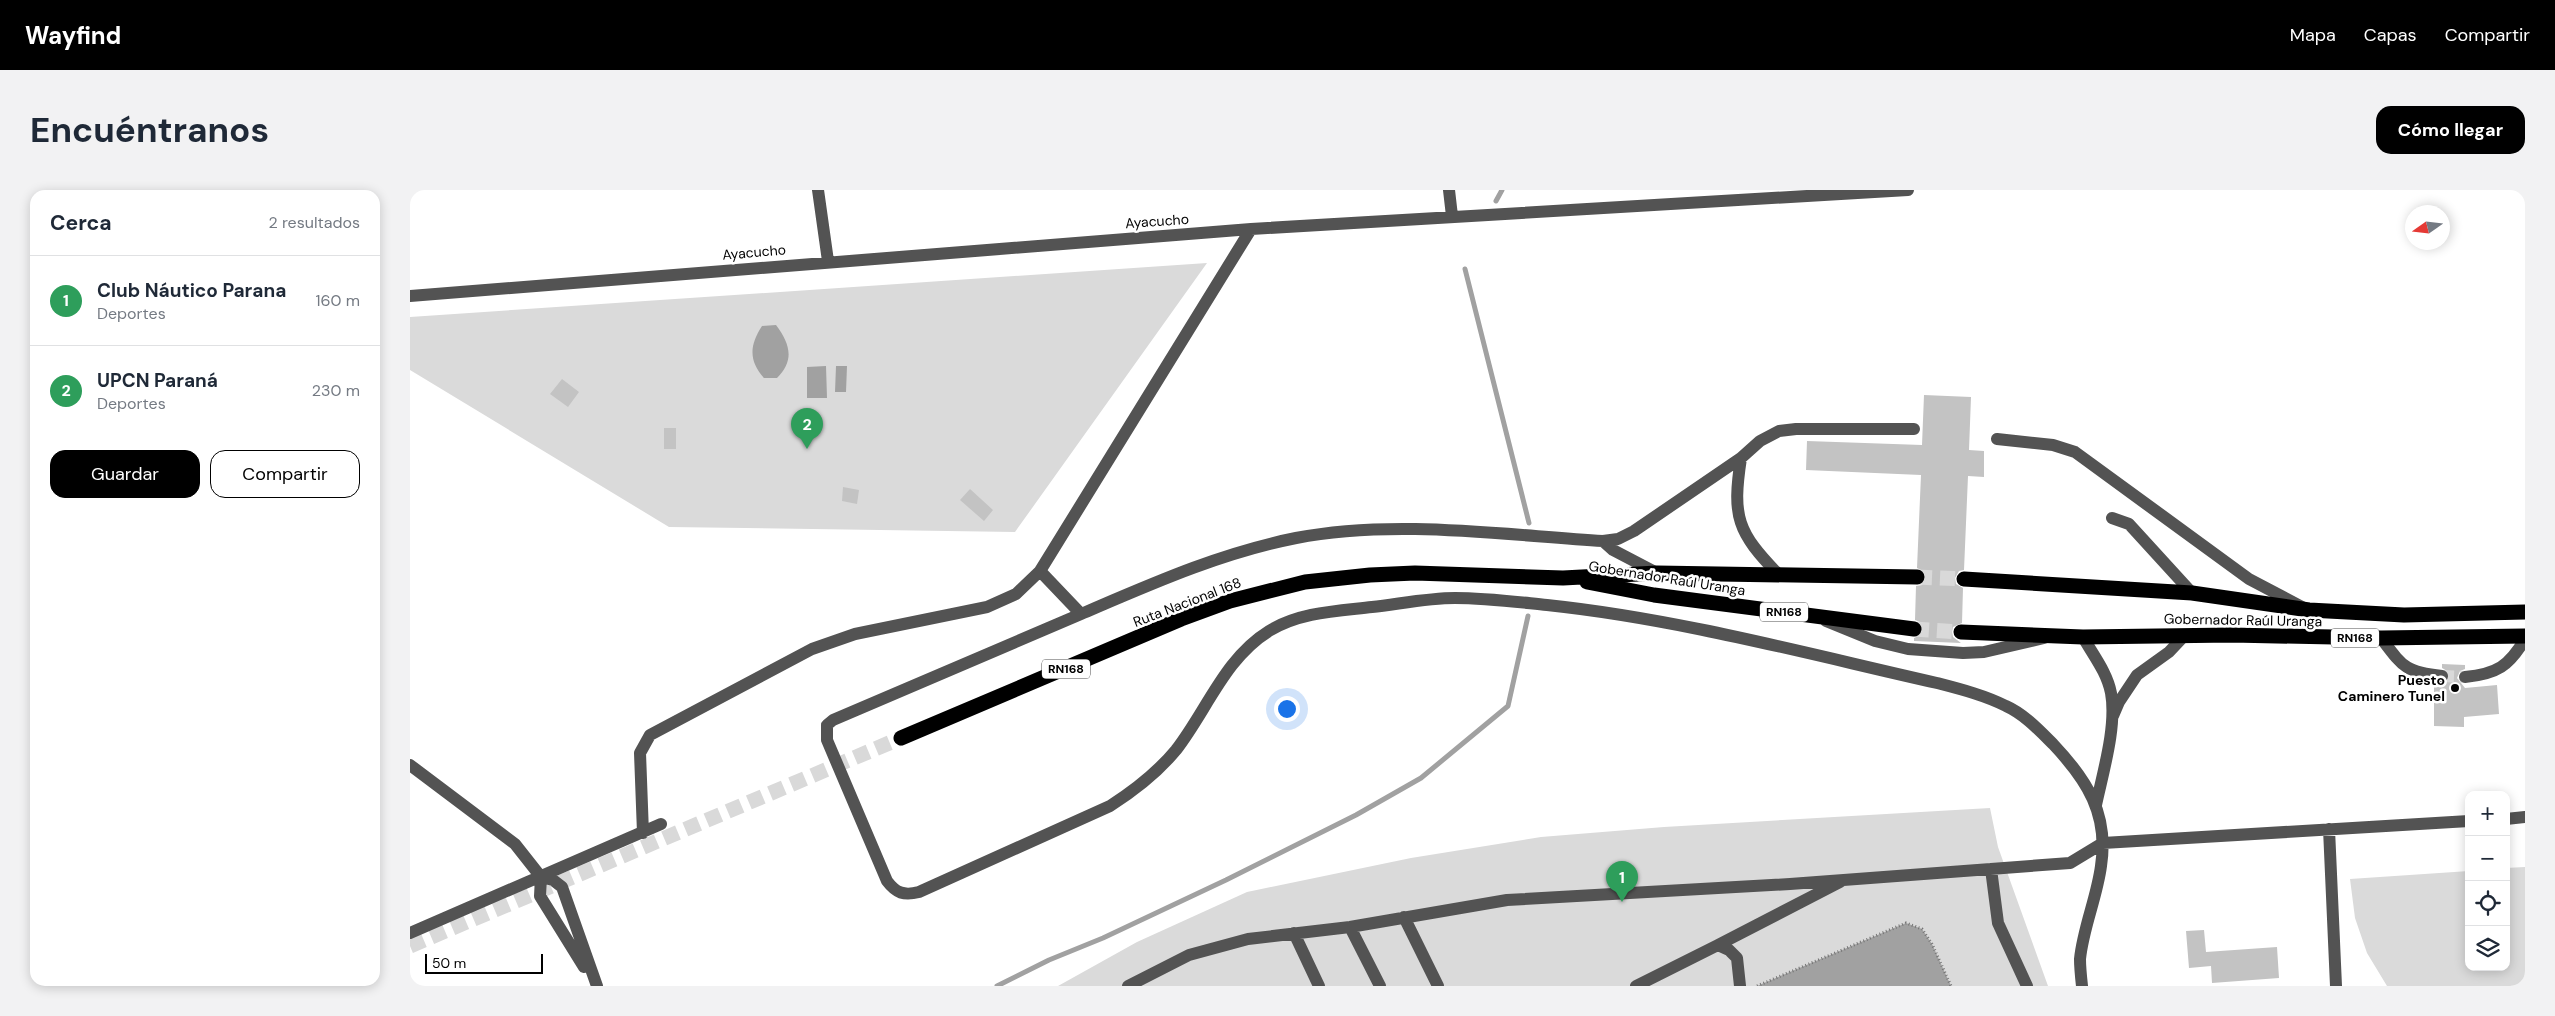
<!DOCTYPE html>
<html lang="es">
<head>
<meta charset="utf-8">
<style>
	body { margin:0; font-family:"DM Sans",sans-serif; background:#f2f2f3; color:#1f2937 }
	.controls { position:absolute; right:15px; bottom:15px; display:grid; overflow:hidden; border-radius:10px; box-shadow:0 2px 12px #0003 }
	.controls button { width:45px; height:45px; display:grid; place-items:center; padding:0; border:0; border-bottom:1px solid #e0e1e3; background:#fff; color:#1f2937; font:25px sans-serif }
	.compass { position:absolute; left:1995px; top:15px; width:45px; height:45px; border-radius:50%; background:#fff; box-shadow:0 2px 12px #0003; rotate:256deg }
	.scale { position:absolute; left:15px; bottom:12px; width:118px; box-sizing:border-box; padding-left:5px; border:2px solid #000; border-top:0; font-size:14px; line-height:18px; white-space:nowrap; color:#000; -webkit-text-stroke:4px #fff; paint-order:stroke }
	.you { position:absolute; left:876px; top:518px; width:18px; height:18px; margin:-12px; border:4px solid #fff; border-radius:50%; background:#1a73e8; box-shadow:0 0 0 8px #1a73e833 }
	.badge { display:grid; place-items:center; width:32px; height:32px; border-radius:50%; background:#000; color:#fff; font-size:16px; font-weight:700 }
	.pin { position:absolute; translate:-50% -41px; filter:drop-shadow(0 1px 2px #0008) }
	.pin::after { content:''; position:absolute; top:26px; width:18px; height:15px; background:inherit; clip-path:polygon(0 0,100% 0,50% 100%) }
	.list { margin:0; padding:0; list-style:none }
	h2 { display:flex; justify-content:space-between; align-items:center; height:65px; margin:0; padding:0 20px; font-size:21px }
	h2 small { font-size:16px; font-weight:400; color:#747a83 }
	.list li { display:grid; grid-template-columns:32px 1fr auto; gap:15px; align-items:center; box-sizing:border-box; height:90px; padding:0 20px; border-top:1px solid #e0e1e3 }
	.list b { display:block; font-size:19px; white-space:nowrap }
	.list p { margin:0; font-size:16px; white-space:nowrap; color:#747a83 }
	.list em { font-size:16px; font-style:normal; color:#747a83 }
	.actions { display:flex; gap:10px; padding:15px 20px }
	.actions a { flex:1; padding:11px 0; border:1px solid #000; border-radius:15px; text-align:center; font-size:18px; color:#000 }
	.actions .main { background:#000; color:#fff }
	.icon { flex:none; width:28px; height:28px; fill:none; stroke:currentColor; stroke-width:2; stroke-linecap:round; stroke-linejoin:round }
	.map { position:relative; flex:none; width:2115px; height:796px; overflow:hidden; border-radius:15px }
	header { display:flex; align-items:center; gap:30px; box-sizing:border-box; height:70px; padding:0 25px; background:#000; color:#fff }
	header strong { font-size:24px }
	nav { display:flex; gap:28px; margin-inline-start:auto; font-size:18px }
	.intro { display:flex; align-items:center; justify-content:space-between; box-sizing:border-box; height:120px; padding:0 30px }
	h1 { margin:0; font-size:35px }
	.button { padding:12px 22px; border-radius:15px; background:#000; color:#fff; font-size:18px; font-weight:700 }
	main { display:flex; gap:30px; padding:0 30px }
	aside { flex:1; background:#fff; border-radius:15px; box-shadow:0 2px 12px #0003 }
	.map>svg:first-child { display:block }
	.green { fill:#dadada }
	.water { fill:#a1a1a1 }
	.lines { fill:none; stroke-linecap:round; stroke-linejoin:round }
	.stream { stroke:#a1a1a1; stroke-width:5 }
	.building { fill:#c3c3c3 }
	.minor-tunnel { stroke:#d9d9d9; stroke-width:12; stroke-dasharray:12 6; stroke-linecap:butt }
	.highway-tunnel { stroke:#d9d9d9; stroke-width:15; stroke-dasharray:15 8; stroke-linecap:butt }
	.path { stroke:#757575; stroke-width:3; stroke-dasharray:1 2.5; stroke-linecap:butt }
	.minor { stroke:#535353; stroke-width:12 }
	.highway { stroke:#000; stroke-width:15 }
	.poi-dot { fill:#000; stroke:#fff; stroke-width:2 }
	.labels { text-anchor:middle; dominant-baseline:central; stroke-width:5; stroke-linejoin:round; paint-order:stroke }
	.shield { fill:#fff; stroke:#4c4c4c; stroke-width:1 }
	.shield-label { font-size:12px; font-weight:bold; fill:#000 }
	.street-label { font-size:14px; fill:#000; stroke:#fff }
	.poi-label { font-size:14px; font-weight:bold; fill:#000; stroke:#fff; text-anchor:end }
</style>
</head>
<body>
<header>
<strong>Wayfind</strong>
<nav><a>Mapa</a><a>Capas</a><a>Compartir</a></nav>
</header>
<div class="intro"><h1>Encuéntranos</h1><a class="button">Cómo llegar</a></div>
<main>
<aside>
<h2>Cerca<small>2 resultados</small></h2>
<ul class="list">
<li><span class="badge" style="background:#2e9e5b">1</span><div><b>Club Náutico Parana</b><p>Deportes</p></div><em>160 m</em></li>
<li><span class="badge" style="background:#2e9e5b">2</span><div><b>UPCN Paraná</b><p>Deportes</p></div><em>230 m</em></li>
</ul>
<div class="actions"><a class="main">Guardar</a><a>Compartir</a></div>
</aside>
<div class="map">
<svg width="2115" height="796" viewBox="0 0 2115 796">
	<rect width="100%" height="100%" fill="#fff"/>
	<path class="green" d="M797,73L605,342L259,337L0,180V127Z
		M1580,618L1588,657L1638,796H648L727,752L837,702L1001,668L1131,647L1254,637Z
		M2115,677V796H1977L1957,763L1945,728L1940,689L2059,681V777H2096V678Z"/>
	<path class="water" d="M366,135C380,154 385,170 367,188H354C339,171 339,156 352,136Z
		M416,176L417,208H397V177Z
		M426,176H437L436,202H425Z
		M1496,733L1512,739L1522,754L1541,796H1347Z"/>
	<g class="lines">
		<path class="stream" d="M1086,11L1092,0
			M1055,79L1119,333
			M587,796L639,770L693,748L816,690L946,625L1011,588L1098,516L1118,426"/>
	</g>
	<path class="building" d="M152,189L169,202L158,217L140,204Z
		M1514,205L1561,207L1559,260L1574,261V287L1558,286L1554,380L1549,381L1545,388L1546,394L1553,398L1552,433L1543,437L1542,442L1543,447L1551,453L1504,451V448L1511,445L1513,440L1510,432L1505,430L1506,396L1512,395L1516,388L1515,382L1507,378L1511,285L1396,280L1397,251L1512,255Z
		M254,238H266V259H254Z
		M433,297L449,300L447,314L432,311Z
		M560,299L583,320L574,331L550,310Z
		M2032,474L2055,475V479L2050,481L2047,488L2055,498L2087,495L2089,524L2054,527V537L2024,536V495H2032L2040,488L2039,482L2032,478Z
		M1794,740L1796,762L1867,757L1869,788L1802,793L1801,776L1779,778L1776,741Z"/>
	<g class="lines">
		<path class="minor-tunnel" d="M2032,486L2055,487"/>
		<path class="highway-tunnel" d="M1507,387L1554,389
			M1504,439L1551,442
			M0,756L491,548"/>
		<path class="path" d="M1347,796L1496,733L1512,739L1522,754L1541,796"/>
		<path class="minor" d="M408,0L418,71
			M1039,0L1042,26
			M0,106L841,39L1498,0
			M1587,249L1643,255L1665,262L1839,389L1894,418
			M1331,268C1322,327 1327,342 1369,385
			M1702,328L1719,334L1782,403
			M1193,351L1203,360L1247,383
			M630,381L671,424C741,394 810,363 886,348C984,329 1093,345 1193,351L1208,349L1224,341L1331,268L1350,251L1369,241L1386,239H1504
			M671,424L423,530L417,535V550L477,691C486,703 494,706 509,702L700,616C725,600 747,583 766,560C797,520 815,468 859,441C890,422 928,421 962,417C989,414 1018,408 1045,408C1076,408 1107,412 1137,415C1269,429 1398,464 1527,493C1550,499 1574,505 1596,516C1614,524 1629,540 1643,554C1677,590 1699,624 1691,676C1687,707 1673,738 1670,769C1670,778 1671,787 1672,796
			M1416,431L1465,451L1498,459L1553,463L1574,462L1634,448
			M1673,447C1683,465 1697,482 1701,503C1707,536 1693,582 1686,615
			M1971,448C1993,477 1995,482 2032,486
			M2055,487C2087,484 2099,476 2115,449
			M1703,526L1709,512L1727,485L1759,462L1775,445
			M0,575L105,654L131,687L143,690L152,697L187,796
			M2096,629L2115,627
			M1919,639L1926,796
			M233,643L230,563L240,545L402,459L445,444L577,417L606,404L630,381L841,39
			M1581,679L1588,733L1617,796
			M131,687L130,706L174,777
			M994,727L1028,796
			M940,737L970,796
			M0,743L251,634
			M884,743L909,796
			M1308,755L1430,692
			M718,796L779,765L838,749L940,737L1097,710L1380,694L1660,673L1693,653L2059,631
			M1226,796L1308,755L1319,760L1327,768L1330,796"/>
		<path class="highway" d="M1554,389L1782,403L1899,420L1994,425L2115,422
			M1177,392L1244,405L1504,439
			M1551,442L1673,447L1822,445L1971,448L2115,446
			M491,548L771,429L820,411L895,392L960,385L1005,383L1153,388L1247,383L1507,387"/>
	</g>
	<circle class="poi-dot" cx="2045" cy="498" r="5"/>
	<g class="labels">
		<g class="shield">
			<rect x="1350" y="412.5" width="48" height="19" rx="4"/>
			<rect x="1921" y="438.5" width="48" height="19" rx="4"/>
			<rect x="632" y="469.5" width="48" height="19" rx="4"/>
		</g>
		<g class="shield-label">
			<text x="1374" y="422">RN168</text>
			<text x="1945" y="448">RN168</text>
			<text x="656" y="479">RN168</text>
		</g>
		<g class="street-label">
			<text transform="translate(747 31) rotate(-4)">Ayacucho</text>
			<text transform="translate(344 62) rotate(-5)">Ayacucho</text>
			<text transform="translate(1257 388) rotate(9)">Gobernador Raúl Uranga</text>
			<text transform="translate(777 412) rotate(-21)">Ruta Nacional 168</text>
			<text transform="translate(1833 430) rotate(1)">Gobernador Raúl Uranga</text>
		</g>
		<g class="poi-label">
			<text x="2035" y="490">Puesto<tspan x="2035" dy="16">Caminero Tunel</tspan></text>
		</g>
	</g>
</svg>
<div class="controls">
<button>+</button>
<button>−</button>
<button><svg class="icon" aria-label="locate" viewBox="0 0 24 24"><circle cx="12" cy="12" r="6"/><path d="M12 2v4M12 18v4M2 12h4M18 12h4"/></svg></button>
<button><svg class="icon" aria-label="layers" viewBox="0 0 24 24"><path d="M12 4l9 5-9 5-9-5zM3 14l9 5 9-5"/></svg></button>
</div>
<svg class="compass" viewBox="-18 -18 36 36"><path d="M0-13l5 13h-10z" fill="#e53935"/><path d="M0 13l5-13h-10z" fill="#747a83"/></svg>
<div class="scale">50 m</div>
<div class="you"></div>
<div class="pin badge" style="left:1212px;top:712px;background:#2e9e5b">1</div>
<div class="pin badge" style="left:397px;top:259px;background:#2e9e5b">2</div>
</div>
</main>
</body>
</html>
